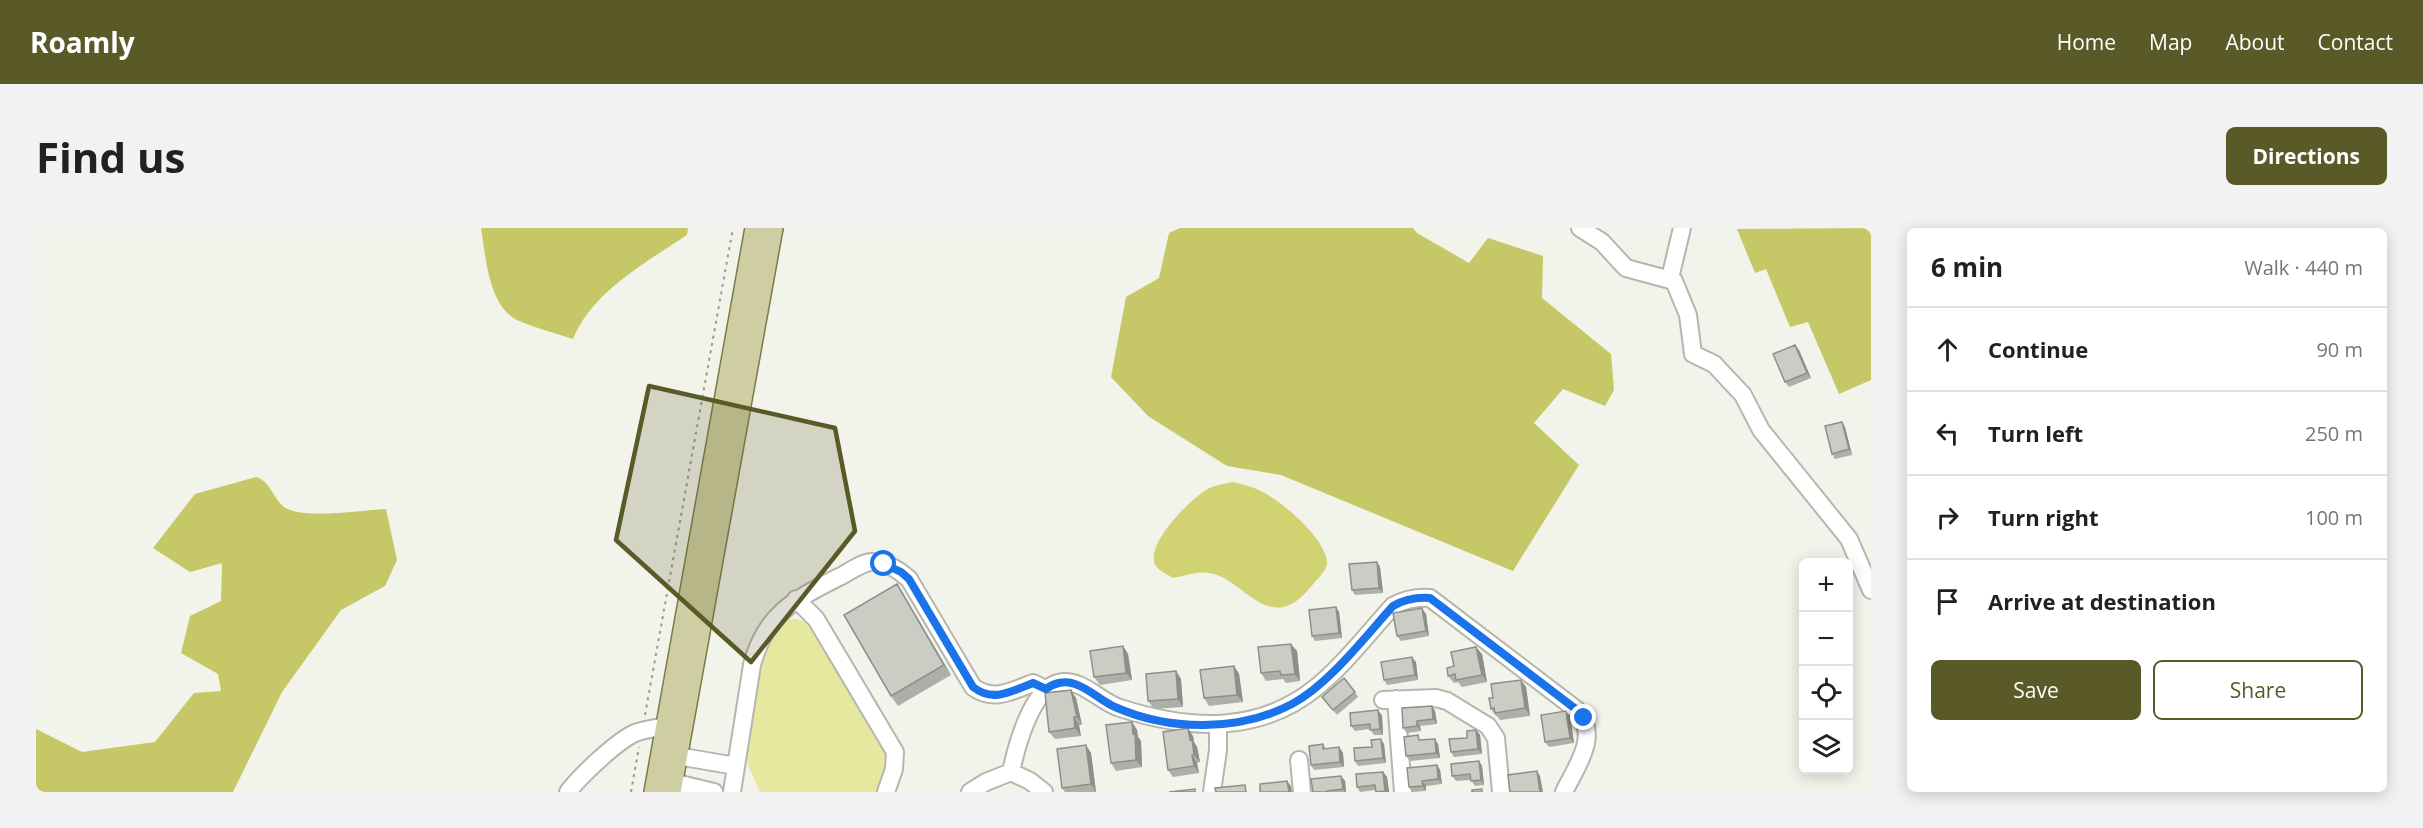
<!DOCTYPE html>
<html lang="en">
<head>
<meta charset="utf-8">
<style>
	body { margin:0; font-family:"Open Sans",sans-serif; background:#f2f2f2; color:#202124 }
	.controls { position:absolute; right:18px; bottom:18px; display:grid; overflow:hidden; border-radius:9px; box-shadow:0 3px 15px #0003 }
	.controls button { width:54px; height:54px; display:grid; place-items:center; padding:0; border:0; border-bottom:2px solid #e0e0e0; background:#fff; color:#202124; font:30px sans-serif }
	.stop { position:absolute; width:18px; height:18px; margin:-14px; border:4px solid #1a73e8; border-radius:50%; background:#fff }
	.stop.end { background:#1a73e8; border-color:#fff; box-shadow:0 2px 6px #0008 }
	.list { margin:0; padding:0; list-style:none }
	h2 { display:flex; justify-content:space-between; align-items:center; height:78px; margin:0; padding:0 24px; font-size:26px }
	h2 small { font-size:20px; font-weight:400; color:#757577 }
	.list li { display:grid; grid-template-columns:39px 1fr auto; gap:18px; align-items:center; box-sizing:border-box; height:84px; padding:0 24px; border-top:2px solid #e0e0e0 }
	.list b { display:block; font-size:22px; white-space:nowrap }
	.list em { font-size:20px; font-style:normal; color:#757577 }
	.actions { display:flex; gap:12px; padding:18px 24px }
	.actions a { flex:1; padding:14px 0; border:2px solid #595a27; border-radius:9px; text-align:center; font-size:21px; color:#595a27 }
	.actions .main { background:#595a27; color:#fff }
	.icon { flex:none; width:33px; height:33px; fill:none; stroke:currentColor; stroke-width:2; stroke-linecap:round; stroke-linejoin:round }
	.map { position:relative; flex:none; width:1835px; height:564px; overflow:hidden; border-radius:9px }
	header { display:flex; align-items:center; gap:36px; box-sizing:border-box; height:84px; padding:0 30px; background:#595a27; color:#fff }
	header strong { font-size:28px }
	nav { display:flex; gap:33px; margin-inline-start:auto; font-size:21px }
	.intro { display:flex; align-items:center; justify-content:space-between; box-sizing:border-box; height:144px; padding:0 36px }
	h1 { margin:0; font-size:42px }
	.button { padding:15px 27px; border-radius:9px; background:#595a27; color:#fff; font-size:21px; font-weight:700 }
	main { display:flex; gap:36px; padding:0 36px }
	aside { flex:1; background:#fff; border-radius:9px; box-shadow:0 3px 15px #0003 }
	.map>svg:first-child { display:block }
	.green { fill:#e6e89f }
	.forest { fill:#c6c767 }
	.water { fill:#d1d272 }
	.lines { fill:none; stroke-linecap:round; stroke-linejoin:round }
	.minor-casing { stroke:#b5b6ae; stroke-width:20 }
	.major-casing { stroke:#7b7b4a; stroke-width:24 }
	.path { stroke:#999a93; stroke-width:2; stroke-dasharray:3 4.5; stroke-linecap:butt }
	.minor { stroke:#fff; stroke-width:16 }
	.major { stroke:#cecea2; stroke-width:21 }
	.wall { fill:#afafa9 }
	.shaded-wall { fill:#8e8f89 }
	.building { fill:#cbccc4; stroke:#8e8f89; stroke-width:1.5 }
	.route { stroke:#1a73e8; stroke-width:8 }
	.marked { fill:#595a27; fill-opacity:0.2; stroke:#595a27; stroke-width:4.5; stroke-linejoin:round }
</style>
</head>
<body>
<header>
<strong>Roamly</strong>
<nav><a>Home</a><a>Map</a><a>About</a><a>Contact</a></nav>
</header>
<div class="intro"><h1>Find us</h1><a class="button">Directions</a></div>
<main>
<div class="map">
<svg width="1835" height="564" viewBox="0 0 1835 564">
	<rect width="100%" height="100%" fill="#f2f3ea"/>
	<path class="green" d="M760,391L769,393L800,439L850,526L849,550L842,564H724L712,537L709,509L734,404L748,392Z"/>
	<path class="forest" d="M445,0H652L651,7C609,35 556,64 537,111C519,105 500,100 483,93C452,79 450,29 445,0Z
		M1144,0H1377L1381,5L1433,35L1452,10L1507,28L1506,70L1575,126L1578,162L1569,178L1527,161L1498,195L1543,237L1477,343L1245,247L1191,238L1112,188L1075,149L1090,69L1123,50L1133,5Z
		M1835,0V152L1803,166L1772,94L1754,99L1730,41L1719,45L1701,1Z
		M220,249C234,253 237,270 248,279C268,292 325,282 350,281L361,332L349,358L305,382L246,464L197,564H0V501L46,524L119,514L158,465L185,463L182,446L145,425L154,388L185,373L186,335L154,344L117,320L159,266Z"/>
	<path class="water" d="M1197,254C1209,257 1221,260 1232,267C1250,277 1291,313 1291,335C1291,342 1283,349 1279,354C1271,363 1263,374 1251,378C1222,388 1200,348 1173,345C1162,343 1148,348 1137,350C1131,346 1122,343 1119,336C1110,315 1154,272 1170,262C1178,257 1188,256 1197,254Z"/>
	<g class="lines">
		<defs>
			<path id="minor" d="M1544,0L1566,14L1590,40L1638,53L1652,87L1657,126L1678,136L1707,167L1725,202L1813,311L1835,362
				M1634,50L1646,0
				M760,371L780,391L859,524L858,541L850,564
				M1360,471L1367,564
				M1347,472L1400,470L1411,473L1452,498L1460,510L1465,564
				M641,528L700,538
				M1263,532L1266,564
				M975,544C980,520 995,462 1022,455C1045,449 1064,474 1084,480C1153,502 1223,507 1282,458C1309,436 1333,404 1357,378C1369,371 1381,369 1394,370L1541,482C1564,508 1541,537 1528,564
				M636,554L678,564
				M532,564C544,548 581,513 599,505C609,501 620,500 631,498
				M696,564L716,437C729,386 758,372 803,349C812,345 826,334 836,334C850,334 863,342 873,351L937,459C957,474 976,463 997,455L1009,461
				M934,564L950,554L975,544L994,553L1008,564
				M1176,564L1182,522V496"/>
			<path id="major" d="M619,564L720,0
				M634,564L736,0"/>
		</defs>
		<use href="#minor" class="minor-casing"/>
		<use href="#major" class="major-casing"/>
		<path class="path" d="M609,487L697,0
			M595,564L603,519"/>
		<use href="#minor" class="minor"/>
		<use href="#major" class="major"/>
	</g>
	<path class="wall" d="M1763,122L1775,150L1753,159L1749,154Z
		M1806,194L1809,199L1816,227L1799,231L1796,226Z
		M1341,334L1344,339L1347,365L1319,367L1316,362Z
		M861,356L867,366L915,447L862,478L855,468Z
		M1300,379L1303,384L1306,410L1279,413L1276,408Z
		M1390,386L1393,408L1365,413L1361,408Z
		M1087,418L1092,426L1096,452L1064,457L1058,449Z
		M1261,423L1264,453L1250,455L1247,451L1230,453L1225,445Z
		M1446,426L1451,454L1426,459L1422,454L1418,455L1412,448L1418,438Z
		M1380,434L1382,452L1351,457L1348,452Z
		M1198,438L1203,446L1207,474L1173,478L1168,470Z
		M1140,443L1145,451L1147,479L1118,481L1112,473Z
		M1485,452L1490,459L1494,488L1464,492L1461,488H1460L1455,481L1457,470Z
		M1319,464L1322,469L1301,487L1286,469Z
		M1040,470L1046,497H1043L1045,508L1019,511L1013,504Z
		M1396,478L1399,483L1401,496L1384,498L1385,503L1371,505L1367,500Z
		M1342,482L1346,488L1347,507H1338L1334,501L1319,503L1315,498Z
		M1534,488L1538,515L1513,519L1509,514Z
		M1096,494L1101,502L1102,509L1105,513L1106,539L1080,543L1075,535Z
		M1440,502L1444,507L1446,526L1418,529L1415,524Z
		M1157,508L1158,514L1161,519L1164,534L1161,535L1163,545L1137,549L1132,542Z
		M1385,512L1402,516L1404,530L1374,533L1370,528Z
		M1287,516L1290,521L1303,519L1307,525L1308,539L1278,542L1275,537Z
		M1348,516L1350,535L1322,538L1319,533L1336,519Z
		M1055,525L1060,564H1029L1026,560Z
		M1443,533L1446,538L1448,557L1439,558L1435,552L1420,553L1416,548Z
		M1401,537L1404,542L1406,556L1390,558V563L1376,564L1373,559Z
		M1347,544L1351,549L1353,564H1340L1339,562L1324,564L1321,559Z
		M1305,548L1309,553L1310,564H1277Z"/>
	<path class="shaded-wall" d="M1759,117L1763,122L1775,150L1771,145Z
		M1806,194L1809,199L1816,227L1813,221Z
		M1341,334L1344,339L1347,365L1343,360Z
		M861,356L867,366L915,447L908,437Z
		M1300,379L1303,384L1306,410L1303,405Z
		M1386,380L1390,386L1393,408L1390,403Z
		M1255,416L1261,423L1264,453L1259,446Z
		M1087,418L1092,426L1096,452L1090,445Z
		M1440,419L1446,426L1451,454L1446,447Z
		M1376,429L1380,434L1382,452L1379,447Z
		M1198,438L1203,446L1207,474L1201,467Z
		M1140,443L1145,451L1147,479L1142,471Z
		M1485,452L1490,459L1494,488L1489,480Z
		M1035,462L1040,470L1046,497L1041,489Z
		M1396,478L1399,483L1401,496L1397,491Z
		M1342,482L1346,488L1347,507L1344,501Z
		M1530,483L1534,488L1538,515L1534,510Z
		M1038,489L1043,497L1045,508L1039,500Z
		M1381,493L1384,498L1385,503L1381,498Z
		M1096,494L1101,502L1102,509L1105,513L1106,539L1100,532Z
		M1152,500L1157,508L1158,514L1161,519L1164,534L1158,527L1154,512Z
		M1440,502L1444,507L1446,526L1442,521Z
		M1345,511L1348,516L1350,535L1347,530Z
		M1399,511L1402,516L1404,530L1400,525Z
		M1050,517L1055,525L1060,564L1055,556Z
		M1303,519L1307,525L1308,539L1304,534Z
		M1156,527L1161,535L1163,545L1158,538Z
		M1443,533L1446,538L1448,557L1445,552Z
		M1401,537L1404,542L1406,556L1402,551Z
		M1501,543L1504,548L1507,564H1504Z
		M1347,544L1351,549L1353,564H1350L1349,563Z
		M1305,548L1309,553L1310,564H1309L1307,561Z
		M1251,553L1255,558L1256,564H1253Z
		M1386,553L1390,558V563L1387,558Z"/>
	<path class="building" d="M1759,117L1771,145L1749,154L1737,126Z
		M1806,194L1813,221L1796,226L1789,198Z
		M1341,334L1343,360L1316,362L1313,336Z
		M861,356L908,437L855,468L808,387Z
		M1300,379L1303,405L1276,408L1273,382Z
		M1386,380L1390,403L1361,408L1357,385Z
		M1255,416L1259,446L1245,447L1244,443L1225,445L1222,419Z
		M1087,418L1090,445L1058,449L1054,423Z
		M1440,419L1446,447L1420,452L1419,446L1412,448L1411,440L1418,438L1415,424Z
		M1376,429L1379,447L1348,452L1345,434Z
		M1198,438L1201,467L1168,470L1164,442Z
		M1140,443L1142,471L1112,473L1110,446Z
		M1308,450L1319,464L1297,482L1286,469Z
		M1485,452L1489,480L1459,485L1458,480L1455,481L1453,470H1457L1455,456Z
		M1035,462L1041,489H1038L1039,500L1013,504L1009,465Z
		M1396,478L1397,491L1381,493V498L1367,500L1366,480Z
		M1342,482L1344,501L1334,502V496L1315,498L1314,485Z
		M1530,483L1534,510L1509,514L1505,487Z
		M1096,494L1097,506L1099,505L1100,532L1075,535L1070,497Z
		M1152,500L1154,512L1156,511L1158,527H1156L1158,538L1132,542L1127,504Z
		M1440,502L1442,521L1415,524L1413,511L1431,510V503Z
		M1382,507L1383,512L1399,511L1400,525L1370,528L1368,509Z
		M1345,511L1347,530L1319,533L1318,520L1336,519L1335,512Z
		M1287,516V521L1303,519L1304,534L1275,537L1273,518Z
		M1050,517L1055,556L1026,560L1021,521Z
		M1443,533L1445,552L1435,553L1434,546L1416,548L1415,536Z
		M1401,537L1402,551L1386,553L1387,558L1373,559L1371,540Z
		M1501,543L1504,564H1474L1472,547Z
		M1347,544L1349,563L1340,564L1339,557L1321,559L1320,546Z
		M1305,548L1307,561L1291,563V564H1277L1275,551Z
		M1251,553L1253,564H1224V556Z
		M1209,557L1210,564H1180L1179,560Z
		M1159,561V564H1133Z
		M1446,561V564H1436V562Z"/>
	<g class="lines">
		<path class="route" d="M848,336L865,344L873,351L937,459C957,475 976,463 997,455L1010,461C1018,455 1029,452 1039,456C1054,461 1065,473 1079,479C1133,503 1203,504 1256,476C1293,456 1328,410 1357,378C1369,371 1381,369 1394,370L1541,482L1548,490"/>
	</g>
	<path class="marked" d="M613,158L799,200L819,303L715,434L580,312Z"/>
</svg>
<div class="controls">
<button>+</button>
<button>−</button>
<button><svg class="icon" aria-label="locate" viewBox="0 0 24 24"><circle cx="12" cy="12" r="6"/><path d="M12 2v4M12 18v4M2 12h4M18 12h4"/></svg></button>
<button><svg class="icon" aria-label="layers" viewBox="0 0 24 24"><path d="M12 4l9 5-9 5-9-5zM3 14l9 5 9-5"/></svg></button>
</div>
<div class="stop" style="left:848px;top:336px"></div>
<div class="stop end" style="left:1548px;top:490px"></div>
</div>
<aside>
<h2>6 min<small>Walk · 440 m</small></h2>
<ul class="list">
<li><svg class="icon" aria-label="ahead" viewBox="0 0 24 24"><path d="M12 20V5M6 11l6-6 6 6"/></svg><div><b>Continue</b></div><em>90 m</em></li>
<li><svg class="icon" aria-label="left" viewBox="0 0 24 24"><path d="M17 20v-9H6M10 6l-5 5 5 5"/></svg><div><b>Turn left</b></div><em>250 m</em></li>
<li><svg class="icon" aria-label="right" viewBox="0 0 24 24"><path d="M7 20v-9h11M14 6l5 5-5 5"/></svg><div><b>Turn right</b></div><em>100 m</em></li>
<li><svg class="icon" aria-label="arrive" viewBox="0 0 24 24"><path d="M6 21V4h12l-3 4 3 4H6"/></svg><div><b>Arrive at destination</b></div></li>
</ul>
<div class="actions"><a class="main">Save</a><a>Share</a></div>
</aside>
</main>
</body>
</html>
